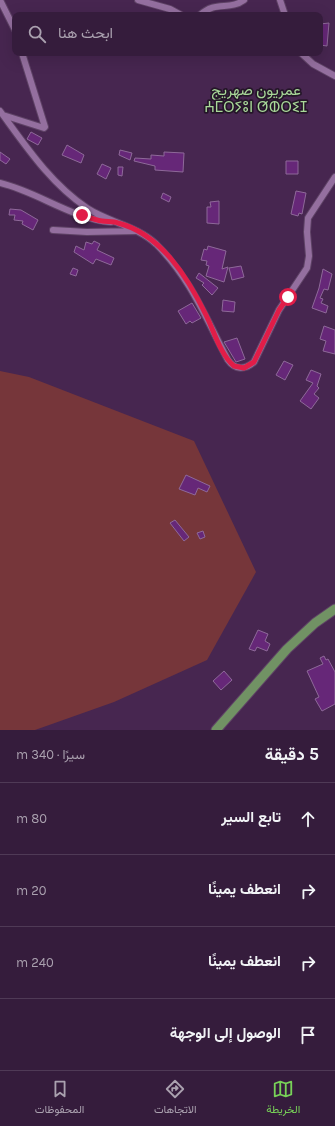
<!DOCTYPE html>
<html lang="ar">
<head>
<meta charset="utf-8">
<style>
	body { margin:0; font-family:Karla,Vazirmatn,"Noto Sans Tifinagh",sans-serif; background:#3d2543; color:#f1f3f6; direction:rtl }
	.stop { position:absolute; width:12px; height:12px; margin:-9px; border:3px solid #e11d48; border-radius:50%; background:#fff }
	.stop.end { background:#e11d48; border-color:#fff; box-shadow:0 1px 4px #0008 }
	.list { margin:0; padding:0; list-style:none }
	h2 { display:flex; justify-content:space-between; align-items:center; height:52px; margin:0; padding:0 16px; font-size:17px }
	h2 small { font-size:13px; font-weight:400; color:#aaa1af }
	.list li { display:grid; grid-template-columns:26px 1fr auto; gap:12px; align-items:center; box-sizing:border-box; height:72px; padding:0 16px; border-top:1px solid #4f3a56 }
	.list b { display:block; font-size:15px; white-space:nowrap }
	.list em { font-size:13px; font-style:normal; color:#aaa1af }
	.icon { flex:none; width:22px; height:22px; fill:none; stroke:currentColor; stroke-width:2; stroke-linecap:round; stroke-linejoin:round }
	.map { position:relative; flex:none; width:335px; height:730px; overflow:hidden; direction:ltr }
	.search { position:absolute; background:#351c3c; box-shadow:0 4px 16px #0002; left:12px; right:12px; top:12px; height:44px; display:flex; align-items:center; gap:10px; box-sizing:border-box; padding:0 14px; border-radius:8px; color:#aaa1af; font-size:15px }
	.sheet { height:340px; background:#351c3c }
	nav { display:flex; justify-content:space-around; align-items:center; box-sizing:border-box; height:56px; border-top:1px solid #4f3a56; background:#351c3c; font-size:11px; color:#aaa1af }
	nav a { display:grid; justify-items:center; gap:2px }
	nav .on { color:#78d258 }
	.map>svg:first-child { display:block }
	.green { fill:#76363a }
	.building { fill:#662778; stroke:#8e6999 }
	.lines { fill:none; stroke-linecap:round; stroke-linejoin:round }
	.street-casing { stroke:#5e4265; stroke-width:8 }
	.primary-casing { stroke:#5e4265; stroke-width:11 }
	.street { stroke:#946f9f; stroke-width:6 }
	.primary { stroke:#719264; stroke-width:9 }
	.route { stroke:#e11d48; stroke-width:5 }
	.labels { text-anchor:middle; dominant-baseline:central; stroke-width:3.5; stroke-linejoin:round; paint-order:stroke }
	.quarter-label { font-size:15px; fill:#a9d999; stroke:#251629 }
</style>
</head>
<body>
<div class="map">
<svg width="335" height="730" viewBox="0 0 335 730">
	<rect width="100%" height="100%" fill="#472650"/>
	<path class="green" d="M0,371L29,377L194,441L256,572L207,660L114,702L35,730H0Z"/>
	<path class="building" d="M329,23L327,46L320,45V24Z
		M31,132L42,138L38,145L27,139Z
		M67,145L84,155L81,163L62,155Z
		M120,150L132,153L130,160L119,155Z
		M0,152L10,159L6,164L0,160Z
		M164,152L184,153L183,172L155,170V166L134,161L135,158L151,159V155L164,156Z
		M286,161H298V174H286Z
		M102,164L111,168L106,179L97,174Z
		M118,167H123L122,176L118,175Z
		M296,191L306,193L302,214L299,213L298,216L291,214Z
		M163,193L171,197L169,202L161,198Z
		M219,201V224L207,223V207H211L210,202Z
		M10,209L21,210L38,220L33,230L22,224L23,221L14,220L15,215H9Z
		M94,241L100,244L97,250L114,258L111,265L96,259L93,264L74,252L76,246L84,250L86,242L92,244Z
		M208,246L226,251L222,269L228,267L224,282L206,276L209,266L206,265L207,261L201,260L204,249L207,250Z
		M241,266L244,277L232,280L229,268Z
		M73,268L78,270L76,276L70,274Z
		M323,269L332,274L328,290L324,289L320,298L323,299L321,303L328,306L326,313L312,308L319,288Z
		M199,273L218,288L212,295L202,285L204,283L196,278Z
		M223,300L235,302L234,312L222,311Z
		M192,303L201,318L192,323L190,321L186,324L178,311Z
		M324,326L335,330V354L323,351L326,341L320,339Z
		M237,338L245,359L236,362L224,342Z
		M284,361L293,365L285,380L276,375Z
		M311,370L321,374L317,386L319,388L314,394L319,398L311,409L300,401L313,383L306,380Z
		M186,475L210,486L207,492L198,488L195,495L179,489Z
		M175,520L189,537L184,541L170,523Z
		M203,531L205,537L200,539L197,533Z
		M258,630L268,634L265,641L270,644L267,651L257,647L255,651L249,649Z
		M324,656L326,660L328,659L335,672V704L322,711L315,699L319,697L307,671L323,664L320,658Z
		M224,671L232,680L221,690L213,681Z"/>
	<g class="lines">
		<defs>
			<path id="street" d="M0,0L15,30
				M138,0L170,9L181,15
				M280,0L285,15
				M200,15C216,0 229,11 244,0
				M301,53L313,64L335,76
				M0,111C25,145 50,183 87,208C108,222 137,226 156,244C191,279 205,317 228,360C235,370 245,370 254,362L279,310L307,268L309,256L307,232L308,218L335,177
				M3,115L44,128L45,127L22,53
				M0,183C38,192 72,219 111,222
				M53,230L87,232L136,231"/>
			<path id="primary" d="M216,730L287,649L315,623L335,609"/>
		</defs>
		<use href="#street" class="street-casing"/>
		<use href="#primary" class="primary-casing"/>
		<use href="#street" class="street"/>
		<use href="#primary" class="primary"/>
	</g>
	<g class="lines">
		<path class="route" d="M82,215C88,217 95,220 102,221C107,222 113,221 118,223C161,234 188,278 206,315C214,331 220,354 234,366L244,368L254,362L279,310L288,297"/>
	</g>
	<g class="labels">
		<g class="quarter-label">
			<text x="256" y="90">عمريون صهريج<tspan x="256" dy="17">ⵄⵎⵔⵢⵓⵏ ⵚⵀⵔⵉⵊ</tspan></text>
		</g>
	</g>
</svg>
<div class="stop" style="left:288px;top:297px"></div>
<div class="stop end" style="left:82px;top:215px"></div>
<div class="search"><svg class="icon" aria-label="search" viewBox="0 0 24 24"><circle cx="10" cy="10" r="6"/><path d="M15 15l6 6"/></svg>ابحث هنا</div>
</div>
<section class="sheet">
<h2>5 دقيقة<small>سيرًا · 340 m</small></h2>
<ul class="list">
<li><svg class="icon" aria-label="ahead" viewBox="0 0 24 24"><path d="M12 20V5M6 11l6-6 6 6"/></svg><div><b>تابع السير</b></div><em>80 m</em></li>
<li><svg class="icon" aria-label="right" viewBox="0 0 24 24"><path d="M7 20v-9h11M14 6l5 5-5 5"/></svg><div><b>انعطف يمينًا</b></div><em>20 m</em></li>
<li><svg class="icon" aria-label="right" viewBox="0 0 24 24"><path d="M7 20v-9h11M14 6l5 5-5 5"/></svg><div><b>انعطف يمينًا</b></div><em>240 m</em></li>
<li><svg class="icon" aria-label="arrive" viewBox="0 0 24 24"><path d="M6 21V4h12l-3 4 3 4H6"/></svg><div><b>الوصول إلى الوجهة</b></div></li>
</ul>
</section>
<nav>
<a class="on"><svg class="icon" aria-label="map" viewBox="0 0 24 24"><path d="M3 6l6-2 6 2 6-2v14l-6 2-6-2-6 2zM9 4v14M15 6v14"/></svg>الخريطة</a>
<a><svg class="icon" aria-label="directions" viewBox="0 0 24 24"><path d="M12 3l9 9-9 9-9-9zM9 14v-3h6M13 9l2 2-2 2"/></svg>الاتجاهات</a>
<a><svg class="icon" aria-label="saved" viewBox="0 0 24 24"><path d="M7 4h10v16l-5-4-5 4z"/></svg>المحفوظات</a>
</nav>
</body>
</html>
